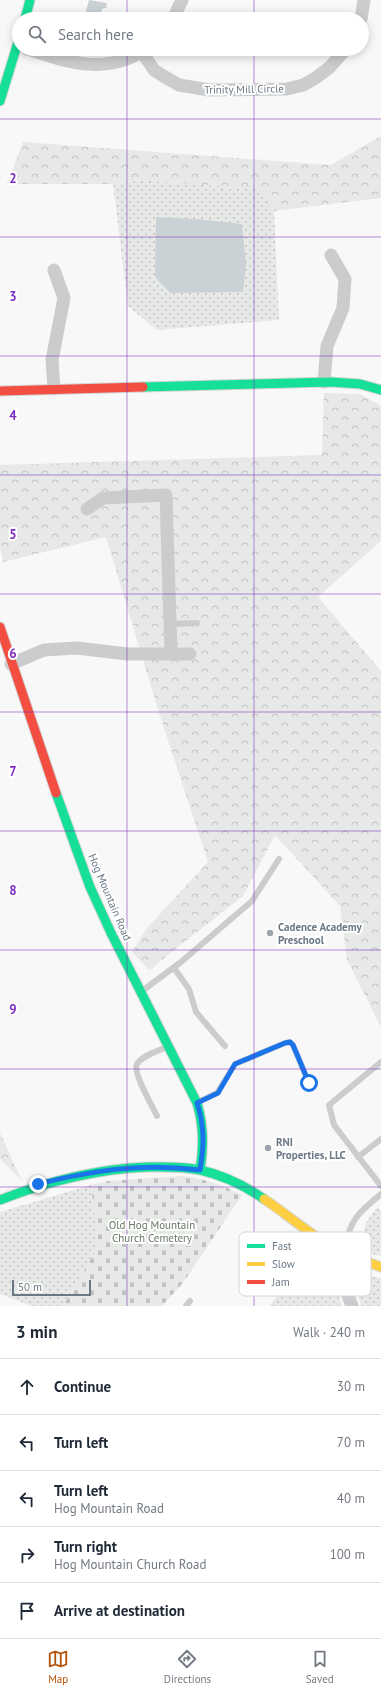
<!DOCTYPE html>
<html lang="en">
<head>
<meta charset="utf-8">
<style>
	body { margin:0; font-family:"PT Sans",sans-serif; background:#f6f6f7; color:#1f2937 }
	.scale { position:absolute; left:12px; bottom:10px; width:79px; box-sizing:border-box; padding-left:4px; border:2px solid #6b7885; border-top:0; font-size:11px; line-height:14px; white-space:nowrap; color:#6b7885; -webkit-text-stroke:3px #fff; paint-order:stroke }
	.stop { position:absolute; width:12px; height:12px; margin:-9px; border:3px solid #1a73e8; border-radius:50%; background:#fff }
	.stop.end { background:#1a73e8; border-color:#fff; box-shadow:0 1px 4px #0008 }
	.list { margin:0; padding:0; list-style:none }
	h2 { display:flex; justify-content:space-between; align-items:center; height:52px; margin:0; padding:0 16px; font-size:17px }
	h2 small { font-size:13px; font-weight:400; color:#747a83 }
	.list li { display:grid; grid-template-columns:26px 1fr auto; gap:12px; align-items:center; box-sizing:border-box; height:56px; padding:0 16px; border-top:1px solid #e0e1e3 }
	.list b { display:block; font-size:15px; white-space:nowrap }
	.list p { margin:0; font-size:13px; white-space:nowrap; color:#747a83 }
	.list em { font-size:13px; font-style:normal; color:#747a83 }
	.icon { flex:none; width:22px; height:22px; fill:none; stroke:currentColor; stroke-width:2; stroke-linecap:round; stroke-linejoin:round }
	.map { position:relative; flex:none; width:381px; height:1306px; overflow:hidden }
	.search { position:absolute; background:#fff; box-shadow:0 2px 10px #0003; left:12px; right:12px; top:12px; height:44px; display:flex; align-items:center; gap:10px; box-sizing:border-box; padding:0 14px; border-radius:22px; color:#747a83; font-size:15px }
	.sheet { height:332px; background:#fff }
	nav { display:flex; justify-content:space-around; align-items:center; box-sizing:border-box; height:56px; border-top:1px solid #e0e1e3; background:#fff; font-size:11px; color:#747a83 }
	nav a { display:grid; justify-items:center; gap:2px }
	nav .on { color:#b45309 }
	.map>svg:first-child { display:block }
	.grass { fill:url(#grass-dots); fill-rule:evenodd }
	.forest { fill:url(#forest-crowns) }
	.cemetery { fill:url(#cemetery-stones) }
	.water { fill:#cbd2d5 }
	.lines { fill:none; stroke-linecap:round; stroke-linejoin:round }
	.fast-casing { stroke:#d4d5d6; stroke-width:11 }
	.slow-casing { stroke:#d4d5d6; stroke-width:11 }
	.jam-casing { stroke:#d4d5d6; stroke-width:11 }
	.lane { stroke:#cbccce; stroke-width:6 }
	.street { stroke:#cbccce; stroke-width:13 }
	.fast { stroke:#16e098; stroke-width:9 }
	.slow { stroke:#ffcf43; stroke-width:9 }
	.jam { stroke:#f24e42; stroke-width:9 }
	.route { stroke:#1a73e8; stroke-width:5 }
	.grid { fill:none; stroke:#7b2cbf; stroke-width:1; stroke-opacity:0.55 }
	.poi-dot { fill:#9ca5ad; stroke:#fff; stroke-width:1.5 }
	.labels { text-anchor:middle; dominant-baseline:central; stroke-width:4; stroke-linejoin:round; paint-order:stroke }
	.street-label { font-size:11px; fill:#6b7885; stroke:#fff }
	.poi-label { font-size:11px; font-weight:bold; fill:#6b7885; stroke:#fff; text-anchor:start }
	.park-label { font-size:11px; fill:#687766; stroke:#fff }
	.key { fill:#fff; stroke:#d3d6da; stroke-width:1 }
	.key-label { font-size:11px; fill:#6b7885 }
	.grid-label { font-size:13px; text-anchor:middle; font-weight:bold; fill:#7b2cbf; stroke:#fff; stroke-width:4; stroke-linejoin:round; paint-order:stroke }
</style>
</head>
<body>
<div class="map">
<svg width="381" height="1306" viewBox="0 0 381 1306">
	<defs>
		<pattern id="grass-dots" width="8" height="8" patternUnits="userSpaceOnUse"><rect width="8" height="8" fill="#e7e9e6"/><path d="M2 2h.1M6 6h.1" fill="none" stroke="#bfc2c0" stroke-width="1.8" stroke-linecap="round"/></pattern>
		<pattern id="forest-crowns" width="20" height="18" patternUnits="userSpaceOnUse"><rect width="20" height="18" fill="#e7e9e6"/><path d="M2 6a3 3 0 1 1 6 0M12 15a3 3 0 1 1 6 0" fill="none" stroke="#bfc2c0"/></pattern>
		<pattern id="cemetery-stones" width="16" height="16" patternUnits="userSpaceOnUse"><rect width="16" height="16" fill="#e7e9e6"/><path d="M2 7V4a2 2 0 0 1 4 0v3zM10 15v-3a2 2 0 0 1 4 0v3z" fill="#bfc2c0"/></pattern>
	</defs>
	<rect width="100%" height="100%" fill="#f8f8f8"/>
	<path class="grass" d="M141,180L256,189L274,211L279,320L157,330L128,306L113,184ZM155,277L202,292L170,293Z
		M91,1185L98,1247L63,1306H32L0,1294V1212Z
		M377,1207L381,1211V1256L374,1255L364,1244L365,1224Z
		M315,1247L330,1265L342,1306H269Z
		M366,1276L381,1278V1306H361L356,1285Z"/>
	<path class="forest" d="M381,136V198L274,211L256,189L141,180L113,184H7L23,142L331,165Z
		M324,393L360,394L381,406V541L318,597L381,671V1027L347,960L340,906L275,835L243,896L149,970L132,952L147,928L208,862L160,716L106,537L3,562L0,545V465L322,455Z
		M0,1133L22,1181L0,1159Z"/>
	<path class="cemetery" d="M181,1176C203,1178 223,1185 242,1195L183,1283L162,1306H63L98,1247L91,1185L108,1181Z"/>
	<path class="water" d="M89,0L107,3L106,8L102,9L100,19H84Z
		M156,217L197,219L242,224L246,264L243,292L170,293L155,277Z"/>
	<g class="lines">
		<defs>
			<path id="fast" d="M25,19L30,0
				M0,101L19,39
				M143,387L331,382L360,384L381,390
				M56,793L90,887L111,933L197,1103C204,1126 204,1147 200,1170
				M0,1200C48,1181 96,1169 148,1167C165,1167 183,1166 200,1170C223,1175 245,1186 264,1199"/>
			<path id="slow" d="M264,1199C281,1210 297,1224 314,1235C335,1249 357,1259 381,1267"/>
			<path id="jam" d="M0,391L143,387
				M0,627L56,793"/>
		</defs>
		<use href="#fast" class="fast-casing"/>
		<use href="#slow" class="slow-casing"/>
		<use href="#jam" class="jam-casing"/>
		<path class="lane" d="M170,624L197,623
			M174,968L189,989L196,1012L225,1046
			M142,991L181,962L252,901L279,859
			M381,1062L329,1105L334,1125L381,1186
			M198,1102L217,1093L235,1064L285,1043L290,1042L293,1045L309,1083
			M157,1116C153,1107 132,1072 137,1064C143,1055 158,1051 167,1047
			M358,1157L381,1139
			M345,1251C348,1221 359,1212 381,1194
			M186,1306L190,1301"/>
		<path class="street" d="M173,19L182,0
			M361,19L364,0
			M27,49C67,62 107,76 146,49
			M142,52L154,70L165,77L179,85L209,90L287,89L303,85L314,79L329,68L346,49
			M54,270L64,298L52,360L54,389
			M324,382L327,346L343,308L345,279L331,255
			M87,509L103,498L166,495L171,654
			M11,664L44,650L77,648L127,654H190
			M345,1253C342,1272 344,1288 352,1306"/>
		<use href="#fast" class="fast"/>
		<use href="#slow" class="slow"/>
		<use href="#jam" class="jam"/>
	</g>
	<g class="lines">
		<path class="route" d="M38,1184C95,1170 141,1163 200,1170C204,1146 205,1127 197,1103L218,1093L235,1064L285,1043L290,1042L293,1045L309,1083"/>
	</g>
	<path class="grid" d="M127,0V19M254,0V19M127,49V1306M254,49V1306M0,119H381M0,237H381M0,356H381M0,475H381M0,594H381M0,712H381M0,831H381M0,950H381M0,1069H381M0,1187H381"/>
	<g class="poi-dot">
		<circle cx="270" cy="933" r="4"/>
		<circle cx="268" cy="1148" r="4"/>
	</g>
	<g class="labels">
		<g class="street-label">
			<text transform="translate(244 89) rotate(-1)">Trinity Mill Circle</text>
			<text transform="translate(110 897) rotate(67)">Hog Mountain Road</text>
		</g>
		<g class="poi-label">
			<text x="278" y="927">Cadence Academy<tspan x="278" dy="13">Preschool</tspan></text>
			<text x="276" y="1142">RNI<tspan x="276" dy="13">Properties, LLC</tspan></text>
		</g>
		<g class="park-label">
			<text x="152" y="1225">Old Hog Mountain<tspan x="152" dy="13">Church Cemetery</tspan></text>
		</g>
	</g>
	<rect x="239" y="1232" width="132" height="64" rx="6" class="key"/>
	<rect x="247" y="1244" width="18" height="4" fill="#16e098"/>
	<rect x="247" y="1262" width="18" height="4" fill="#ffcf43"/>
	<rect x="247" y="1280" width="18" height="4" fill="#f24e42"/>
	<g class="key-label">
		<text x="272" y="1250">Fast</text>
		<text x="272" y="1268">Slow</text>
		<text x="272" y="1286">Jam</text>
	</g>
	<g class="grid-label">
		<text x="13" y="183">2</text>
		<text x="13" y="301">3</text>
		<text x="13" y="420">4</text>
		<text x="13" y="539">5</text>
		<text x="13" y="658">6</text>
		<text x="13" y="776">7</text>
		<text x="13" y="895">8</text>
		<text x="13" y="1014">9</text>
	</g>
</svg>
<div class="scale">50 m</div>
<div class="stop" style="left:309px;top:1083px"></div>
<div class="stop end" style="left:38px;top:1184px"></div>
<div class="search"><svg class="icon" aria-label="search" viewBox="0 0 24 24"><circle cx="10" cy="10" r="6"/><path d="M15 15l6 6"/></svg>Search here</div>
</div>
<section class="sheet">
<h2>3 min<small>Walk · 240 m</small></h2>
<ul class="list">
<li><svg class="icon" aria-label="ahead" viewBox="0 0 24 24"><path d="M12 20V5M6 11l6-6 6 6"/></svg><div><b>Continue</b></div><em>30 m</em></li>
<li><svg class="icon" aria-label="left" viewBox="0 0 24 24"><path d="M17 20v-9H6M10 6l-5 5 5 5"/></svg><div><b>Turn left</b></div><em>70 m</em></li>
<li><svg class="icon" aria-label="left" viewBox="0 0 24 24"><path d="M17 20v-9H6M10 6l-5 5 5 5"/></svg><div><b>Turn left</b><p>Hog Mountain Road</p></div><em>40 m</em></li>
<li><svg class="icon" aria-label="right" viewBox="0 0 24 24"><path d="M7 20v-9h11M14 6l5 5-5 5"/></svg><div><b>Turn right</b><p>Hog Mountain Church Road</p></div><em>100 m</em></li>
<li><svg class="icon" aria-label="arrive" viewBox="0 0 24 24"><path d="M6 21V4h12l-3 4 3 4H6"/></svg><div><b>Arrive at destination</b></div></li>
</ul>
</section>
<nav>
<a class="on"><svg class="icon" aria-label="map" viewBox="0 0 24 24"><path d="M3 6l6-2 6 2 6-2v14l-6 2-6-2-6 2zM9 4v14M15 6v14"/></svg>Map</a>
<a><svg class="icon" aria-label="directions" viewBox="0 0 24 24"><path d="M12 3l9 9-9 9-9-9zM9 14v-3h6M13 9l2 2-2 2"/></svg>Directions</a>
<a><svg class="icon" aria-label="saved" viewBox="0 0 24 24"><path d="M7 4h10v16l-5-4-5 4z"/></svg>Saved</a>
</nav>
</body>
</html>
